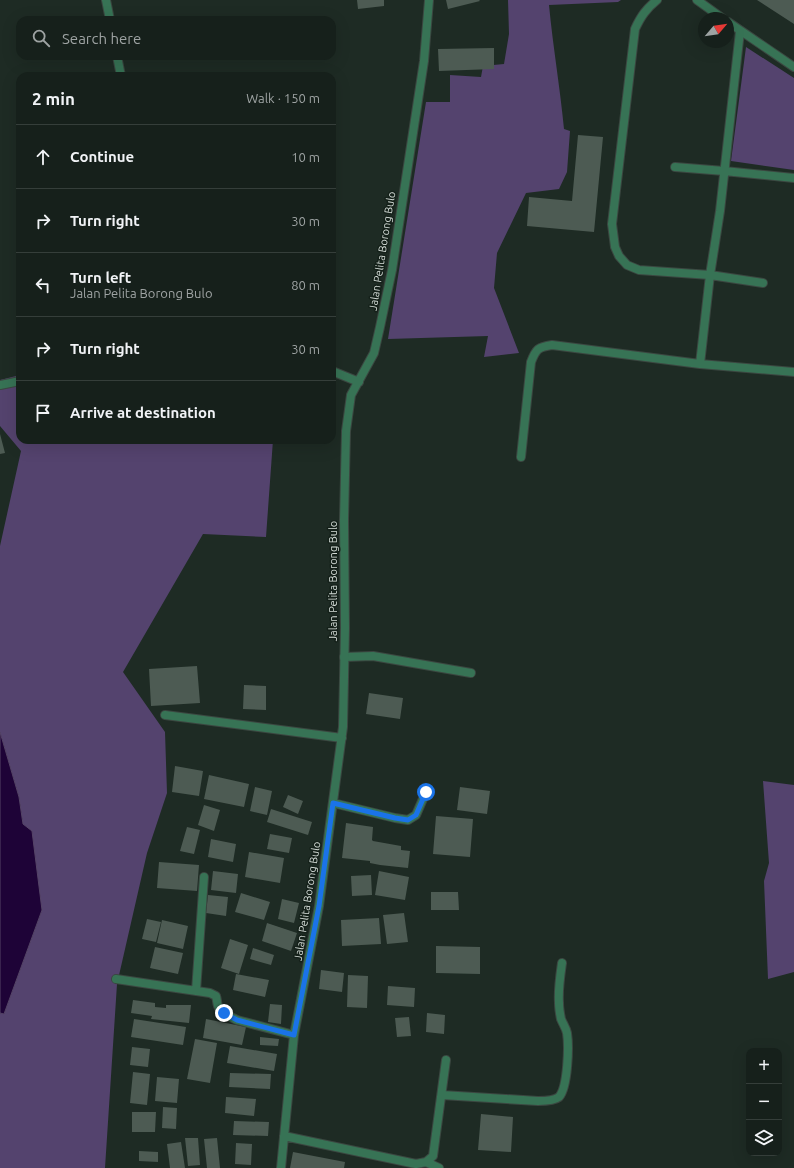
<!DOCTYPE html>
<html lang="en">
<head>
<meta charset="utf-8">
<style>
	body { margin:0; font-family:Ubuntu,sans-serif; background:#1f2824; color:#f1f3f6 }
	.controls { position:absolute; right:12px; bottom:12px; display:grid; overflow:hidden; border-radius:8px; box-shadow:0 4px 16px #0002 }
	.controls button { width:36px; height:36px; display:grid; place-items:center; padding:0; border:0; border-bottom:1px solid #353e3a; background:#16201b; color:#f1f3f6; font:20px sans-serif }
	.compass { position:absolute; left:698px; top:12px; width:36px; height:36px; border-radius:50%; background:#16201b; box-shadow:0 4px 16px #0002; rotate:61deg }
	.stop { position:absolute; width:12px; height:12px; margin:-9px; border:3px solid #1a73e8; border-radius:50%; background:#fff }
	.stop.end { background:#1a73e8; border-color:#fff; box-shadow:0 1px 4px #0008 }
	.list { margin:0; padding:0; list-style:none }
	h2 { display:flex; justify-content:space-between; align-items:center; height:52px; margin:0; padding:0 16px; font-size:17px }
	h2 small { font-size:13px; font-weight:400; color:#9ea3a3 }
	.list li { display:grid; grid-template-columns:26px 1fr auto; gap:12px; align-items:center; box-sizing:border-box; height:64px; padding:0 16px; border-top:1px solid #353e3a }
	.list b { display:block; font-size:15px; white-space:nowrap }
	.list p { margin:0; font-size:13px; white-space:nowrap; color:#9ea3a3 }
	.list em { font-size:13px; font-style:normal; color:#9ea3a3 }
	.icon { flex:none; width:22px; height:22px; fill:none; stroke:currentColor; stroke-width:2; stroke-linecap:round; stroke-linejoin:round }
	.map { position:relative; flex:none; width:794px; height:1168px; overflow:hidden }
	.search { position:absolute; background:#16201b; box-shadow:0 4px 16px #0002; left:16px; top:16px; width:320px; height:44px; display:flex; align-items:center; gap:10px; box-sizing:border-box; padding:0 14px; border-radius:12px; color:#9ea3a3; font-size:15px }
	.panel { position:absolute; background:#16201b; box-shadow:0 4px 16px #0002; left:16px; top:72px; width:320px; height:372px; border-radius:12px }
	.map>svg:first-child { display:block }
	.green { fill:#54436e }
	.water { fill:#1e0337; stroke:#554467 }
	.building { fill:#4d5b53 }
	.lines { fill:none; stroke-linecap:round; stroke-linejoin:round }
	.lane-casing { stroke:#3b4741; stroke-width:10 }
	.street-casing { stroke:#3b4741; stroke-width:10 }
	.lane { stroke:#377355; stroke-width:8 }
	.street { stroke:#377355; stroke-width:8 }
	.route { stroke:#1a73e8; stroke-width:5 }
	.labels { text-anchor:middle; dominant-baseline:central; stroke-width:3; stroke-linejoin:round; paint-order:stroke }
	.street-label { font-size:11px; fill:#d4dcd7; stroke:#15211a }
</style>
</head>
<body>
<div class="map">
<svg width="794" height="1168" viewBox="0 0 794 1168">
	<rect width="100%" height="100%" fill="#1e2b24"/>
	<path class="green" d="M508,0H621L618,2L549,5C553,47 560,87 564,129L570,131L567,172L559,189L526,193L497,253L494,288L519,353L484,357L488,336L388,339L426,102H450V75L481,77L483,66L504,64L509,34Z
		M746,47L794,78V170L731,161Z
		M20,375V440H273L266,537L203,534L123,672L165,732L167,793L147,853L117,984L105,1168H0V1013L4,1014L42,910L23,824L19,797L0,732V546L21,451L0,426V380Z
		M763,781L794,785V972L768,979L764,881L769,863Z"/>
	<path class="water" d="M0,732L19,797L23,824L32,831L42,910L4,1014L0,1013Z"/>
	<path class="building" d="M357,0H384V6L358,9Z
		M446,0H479L480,1L448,9Z
		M757,0H794V24Z
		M494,48V69L439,71L438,49Z
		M578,135L603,137L594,232L527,226L529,197L572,201Z
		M0,434L5,453L0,454Z
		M197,666L200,703L151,706L149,669Z
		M244,685L266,686V710L243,709Z
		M369,693L403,698L400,719L366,714Z
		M175,766L203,771L199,796L172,792Z
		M209,775L249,784L244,807L204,799Z
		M255,787L272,791L267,815L250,811Z
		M460,787L490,791L487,814L457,810Z
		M288,795L303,801L298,814L283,807Z
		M204,805L220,810L214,831L198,825Z
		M271,809L312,822L308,835L267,822Z
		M436,816L473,819L470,857L433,854Z
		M346,823L373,827L372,840L373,841L401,846V850L410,851L408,868L380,865L370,863V861L342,858Z
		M187,827L200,830L194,854L180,851Z
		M270,834L292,838L289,853L267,849Z
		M211,839L236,844L233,862L208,857Z
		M249,852L284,858L280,883L245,877Z
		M159,862L199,865L197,891L157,888Z
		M213,871L238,874L236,893L211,890Z
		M379,871L409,877L405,900L375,895Z
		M371,875L372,895L352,896L351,876Z
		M431,892H458L459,910H431Z
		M241,893L270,902L264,920L235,912Z
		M208,895L228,897L226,916L206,913Z
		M282,899L299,903L294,923L278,919Z
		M404,913L408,942L387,944L383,915Z
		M379,918L381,944L342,946L341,920Z
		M147,919L161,922L156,942L142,939Z
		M162,920L188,926L183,949L157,943Z
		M267,923L297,933L291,951L262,941Z
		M230,939L248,945L239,974L221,968Z
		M436,946L480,947V974L436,973Z
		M155,947L183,953L178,974L150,968Z
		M253,948L274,955L271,965L250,959Z
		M321,970L344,973L342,992L319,989Z
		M236,974L269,980L265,997L233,990Z
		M348,975L368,976L367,1008L347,1007Z
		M388,986L415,988L414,1007L387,1005Z
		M133,1000L155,1003V1007L166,1008V1005H191L189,1023L151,1019L152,1016L131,1013Z
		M270,1004L282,1005L281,1024L268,1022Z
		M427,1013L445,1015L444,1034L426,1032Z
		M409,1017L411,1036L397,1037L395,1018Z
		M134,1019L186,1027L183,1045L131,1037Z
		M206,1019L246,1027L242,1045L203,1038Z
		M260,1037L279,1039L278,1046L260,1045Z
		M195,1039L217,1043L210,1083L187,1079Z
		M230,1046L277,1054L274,1071L227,1063Z
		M132,1047L150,1049L148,1067L130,1065Z
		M133,1072L150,1074L147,1105L130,1103Z
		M230,1073L271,1074L270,1089L229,1087Z
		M157,1077L179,1079L177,1103L155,1101Z
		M226,1097L256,1099L254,1116L225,1113Z
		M163,1107L177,1108L176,1129L162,1128Z
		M132,1112H156L155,1132H132Z
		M481,1114L513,1117L511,1152L478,1150Z
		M234,1121L269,1122L268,1136L233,1135Z
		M185,1138H198L200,1165L188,1166Z
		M217,1138L220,1168H207L204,1139Z
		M181,1142L185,1168H170L167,1144Z
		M236,1143L252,1144L251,1165L235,1164Z
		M139,1151L158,1152V1162L139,1161Z
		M293,1152L345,1162L344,1168H290Z"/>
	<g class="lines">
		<defs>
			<path id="lane" d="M344,657L373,656L471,673"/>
			<path id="street" d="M106,0L110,20
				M657,0C646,9 641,16 635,29L612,224L615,247L619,256L627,265L639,270L710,275L763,283
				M697,0L722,18
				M728,22L794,67
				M117,56L121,76
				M675,167L724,171L794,178
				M700,364L710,275L720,211L740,31
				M332,371L359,382
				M0,385L20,381
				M521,457L531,362C536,349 538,347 552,345L700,364L794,372
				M165,715L342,738
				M333,803L395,818L408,820L416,815L426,792
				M116,979L210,993L216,996C217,999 217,1003 218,1006C221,1013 231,1017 237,1020L294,1035
				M196,991L204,877
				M442,1095L538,1101C544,1101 554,1101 559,1097C568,1087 569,1046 567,1033C566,1028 563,1024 561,1019C560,1014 559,1008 559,1003C558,990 560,977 562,963
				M284,1136L416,1164L426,1162L433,1156L446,1060
				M426,1162L439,1168
				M281,1168L294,1035L319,906L343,727L345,628L344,520L346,431L351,395L374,353L380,327L392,270L424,61L429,0"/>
		</defs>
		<use href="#lane" class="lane-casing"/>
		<use href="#street" class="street-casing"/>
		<use href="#lane" class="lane"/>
		<use href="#street" class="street"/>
	</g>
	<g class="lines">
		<path class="route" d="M224,1013L237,1020L294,1035L319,906L333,803L395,818L408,820L416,815L426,792"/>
	</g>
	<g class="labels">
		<g class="street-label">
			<text transform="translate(382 251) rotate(-81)">Jalan Pelita Borong Bulo</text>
			<text transform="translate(333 581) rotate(-90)">Jalan Pelita Borong Bulo</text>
			<text transform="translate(307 901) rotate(-81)">Jalan Pelita Borong Bulo</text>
		</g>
	</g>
</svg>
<div class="controls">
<button>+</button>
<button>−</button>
<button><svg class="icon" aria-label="layers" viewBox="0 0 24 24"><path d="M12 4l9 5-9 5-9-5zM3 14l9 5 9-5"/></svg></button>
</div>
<svg class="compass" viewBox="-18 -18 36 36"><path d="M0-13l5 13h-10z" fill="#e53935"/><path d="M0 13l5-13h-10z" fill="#9ea3a3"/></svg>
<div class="stop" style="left:426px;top:792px"></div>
<div class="stop end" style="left:224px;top:1013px"></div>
<div class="search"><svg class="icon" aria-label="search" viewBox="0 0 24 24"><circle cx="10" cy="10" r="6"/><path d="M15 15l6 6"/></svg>Search here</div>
<section class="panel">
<h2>2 min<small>Walk · 150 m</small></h2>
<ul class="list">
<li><svg class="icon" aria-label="ahead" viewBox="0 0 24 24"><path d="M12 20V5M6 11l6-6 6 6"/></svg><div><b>Continue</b></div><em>10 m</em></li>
<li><svg class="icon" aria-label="right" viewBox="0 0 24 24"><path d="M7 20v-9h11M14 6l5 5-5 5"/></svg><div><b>Turn right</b></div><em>30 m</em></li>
<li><svg class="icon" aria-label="left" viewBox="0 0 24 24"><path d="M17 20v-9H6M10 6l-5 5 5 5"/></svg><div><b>Turn left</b><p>Jalan Pelita Borong Bulo</p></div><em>80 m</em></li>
<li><svg class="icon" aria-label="right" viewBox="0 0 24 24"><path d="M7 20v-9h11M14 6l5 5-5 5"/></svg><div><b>Turn right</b></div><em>30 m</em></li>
<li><svg class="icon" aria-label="arrive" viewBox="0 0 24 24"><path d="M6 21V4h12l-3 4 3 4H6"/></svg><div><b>Arrive at destination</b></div></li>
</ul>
</section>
</div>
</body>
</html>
